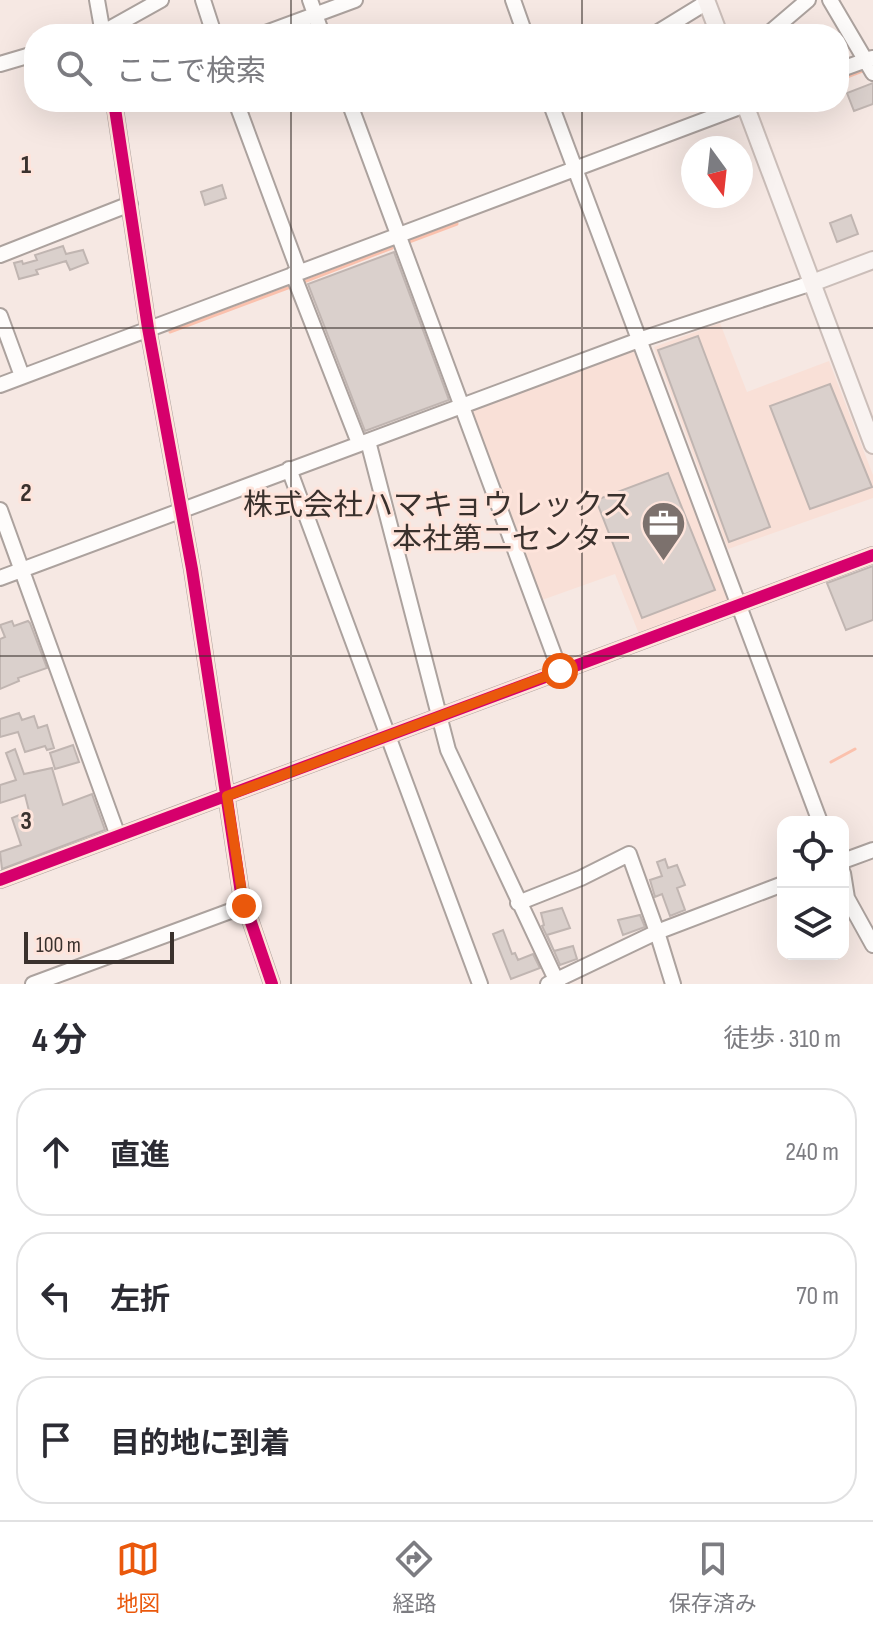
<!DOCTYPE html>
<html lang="ja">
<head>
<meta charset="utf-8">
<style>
	body { margin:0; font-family:"Sofia Sans Condensed","Noto Sans JP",sans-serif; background:#f7f7f7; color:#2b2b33 }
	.controls { position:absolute; right:24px; bottom:24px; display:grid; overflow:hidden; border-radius:16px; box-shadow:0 8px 32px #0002 }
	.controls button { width:72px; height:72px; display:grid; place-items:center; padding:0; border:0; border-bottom:2px solid #e1e1e2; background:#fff; color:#2b2b33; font:40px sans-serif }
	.compass { position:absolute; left:681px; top:136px; width:72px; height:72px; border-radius:50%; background:#fff; box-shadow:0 8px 32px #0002; rotate:165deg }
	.scale { position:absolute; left:24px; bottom:20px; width:150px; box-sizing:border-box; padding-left:8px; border:4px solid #3a312d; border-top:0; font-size:22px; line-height:28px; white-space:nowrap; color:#3a312d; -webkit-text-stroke:6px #fee4db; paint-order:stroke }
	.stop { position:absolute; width:24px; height:24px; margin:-18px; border:6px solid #ea580c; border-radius:50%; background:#fff }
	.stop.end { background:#ea580c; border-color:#fff; box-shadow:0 2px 8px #0008 }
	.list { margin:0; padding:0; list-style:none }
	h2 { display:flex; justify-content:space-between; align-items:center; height:104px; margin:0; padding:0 32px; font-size:34px }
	h2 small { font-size:26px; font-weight:400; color:#7c7c81 }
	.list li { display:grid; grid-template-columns:52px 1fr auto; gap:24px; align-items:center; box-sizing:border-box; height:128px; margin:0 16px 16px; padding:0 16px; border:2px solid #e1e1e2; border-radius:32px }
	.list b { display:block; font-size:30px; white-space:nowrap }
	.list em { font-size:26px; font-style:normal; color:#7c7c81 }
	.icon { flex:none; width:44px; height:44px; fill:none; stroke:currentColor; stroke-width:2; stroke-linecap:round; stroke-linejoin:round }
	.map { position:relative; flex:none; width:873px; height:984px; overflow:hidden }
	.search { position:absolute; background:#fff; box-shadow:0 8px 32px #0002; left:24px; right:24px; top:24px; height:88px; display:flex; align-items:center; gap:20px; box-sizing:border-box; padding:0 28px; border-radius:32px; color:#7c7c81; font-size:30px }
	.sheet { height:536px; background:#fff }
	nav { display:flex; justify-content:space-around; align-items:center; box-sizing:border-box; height:112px; border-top:2px solid #e1e1e2; background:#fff; font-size:22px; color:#7c7c81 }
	nav a { display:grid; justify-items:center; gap:4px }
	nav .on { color:#ea580c }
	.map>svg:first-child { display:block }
	.built { fill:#f9e0d7 }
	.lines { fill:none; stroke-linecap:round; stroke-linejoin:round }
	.stream { stroke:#fbc1ad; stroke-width:3 }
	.building { fill:#dad0cc; stroke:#c0b5b1; stroke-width:2 }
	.minor-casing { stroke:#aca29e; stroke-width:18 }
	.major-casing { stroke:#cbbeb9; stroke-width:20 }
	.minor { stroke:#fefcfb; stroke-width:14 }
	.major { stroke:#f9f3f1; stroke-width:16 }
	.cycleway-casing { stroke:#fee4db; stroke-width:17 }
	.cycleway { stroke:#d6006c; stroke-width:12 }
	.route { stroke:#ea580c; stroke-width:10 }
	.grid { fill:none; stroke:#3a312d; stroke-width:2; stroke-opacity:0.55 }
	.labels { text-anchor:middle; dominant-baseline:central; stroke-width:6; stroke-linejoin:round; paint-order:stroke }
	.poi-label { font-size:30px; fill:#3a312d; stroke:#fee4db; text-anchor:end }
	.grid-label { font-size:26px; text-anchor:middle; font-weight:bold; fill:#3a312d; stroke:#fee4db; stroke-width:6; stroke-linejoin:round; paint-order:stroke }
</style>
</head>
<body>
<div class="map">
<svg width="873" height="984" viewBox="0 0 873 984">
	<rect width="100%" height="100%" fill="#f6e8e3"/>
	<path class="built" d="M720,323L747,392L829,361L873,475V498L728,549L654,347Z
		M633,349L637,351L730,600L639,634L615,574L542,600L470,410Z"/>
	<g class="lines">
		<path class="stream" d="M839,80L865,70
			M761,109L778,102
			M409,242L457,224L456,219
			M301,283L392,248
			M170,332L293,286
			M831,762L855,749"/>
	</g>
	<path class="building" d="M873,83V104L854,111L847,93Z
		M222,185L226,198L205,205L201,192Z
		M851,215L858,234L837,242L830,223Z
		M63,246L66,254L83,250L88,263L70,270L66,261L36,270L38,274L19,279L14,263L22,261L23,264L37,260L35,255Z
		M394,252L449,400L365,431L308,284Z
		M698,336L770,527L729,542L658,350Z
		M830,384L872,487L810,509L770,406Z
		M668,473L715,590L642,618L596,500Z
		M873,566V620L846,630L827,583Z
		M12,621L14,626L28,621L30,623L47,668L18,678L19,681L0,689V639L5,637L0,625Z
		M19,713L22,720L34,716L38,728L47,725L54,748L47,750L45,746L25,752L18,732L0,737V719Z
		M73,745L79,762L55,769L50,753Z
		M15,749L24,774L52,768L63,805L92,794L105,830L2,869L0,852L21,845L12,818L29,811L25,795L0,803V785L16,780L6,753Z
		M665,859L668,868L677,865L685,885L677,888L685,910L670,916L662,894L655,897L650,880L662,876L657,862Z
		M562,908L570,928L547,935L554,951L542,926L544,925L541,913Z
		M640,915L645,927L623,935L618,920Z
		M503,930L512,954L515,953L518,960L533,954L540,968L511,979L493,934Z
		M573,946L577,959L560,965L554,951Z"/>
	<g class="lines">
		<defs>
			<path id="minor" d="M97,0L103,34
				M203,0L214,34
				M310,0L322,34
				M513,0L525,34
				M830,0L873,73
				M100,34L161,0
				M263,34L355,0
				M655,34L707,2
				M768,34L808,0
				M0,64L34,54
				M839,70L872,58
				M114,102L148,328L192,569L241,893L272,984
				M236,102L299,272
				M349,102L560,671
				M550,102L820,822
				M0,255L130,204
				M293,274L359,443
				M0,316L22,376
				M0,385L753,102
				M368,441L448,750L558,984
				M289,469L480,984
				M0,510L118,836
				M0,578L639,340L812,283
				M843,861L873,850
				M843,873L847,898L873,945
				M0,880L873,555
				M518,903L581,878L629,854L657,932L673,984
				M33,984L244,906
				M548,984L657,932L783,884"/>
			<path id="major" d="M706,0L719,34
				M744,102L873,445
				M812,283L873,260"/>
		</defs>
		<use href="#minor" class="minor-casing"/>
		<use href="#major" class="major-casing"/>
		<use href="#minor" class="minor"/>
		<use href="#major" class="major"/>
		<defs>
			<path id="cycleway" d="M114,102L148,328L192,569L241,893L272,984
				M0,880L873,555"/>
		</defs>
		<use href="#cycleway" class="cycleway-casing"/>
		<use href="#cycleway" class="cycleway"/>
	</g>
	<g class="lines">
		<path class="route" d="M244,906L227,796L560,671"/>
	</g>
	<path class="grid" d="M291,0V34M582,0V34M291,102V984M582,102V984M0,328H873M0,656H873"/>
	<defs>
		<symbol id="office-pin" viewBox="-11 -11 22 30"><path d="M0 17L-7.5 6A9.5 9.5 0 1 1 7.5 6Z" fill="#7c716d" stroke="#fee4db"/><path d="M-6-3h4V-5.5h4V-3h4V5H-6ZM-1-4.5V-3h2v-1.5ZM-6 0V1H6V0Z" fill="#fff"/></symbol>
	</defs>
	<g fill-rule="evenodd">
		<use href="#office-pin" x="638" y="498" width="51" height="69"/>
	</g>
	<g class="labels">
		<g class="poi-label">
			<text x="632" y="506">株式会社ハマキョウレックス<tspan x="632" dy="34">本社第二センター</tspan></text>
		</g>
	</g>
	<g class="grid-label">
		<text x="26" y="173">1</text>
		<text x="26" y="501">2</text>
		<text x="26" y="829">3</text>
	</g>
</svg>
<div class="controls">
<button><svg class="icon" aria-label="locate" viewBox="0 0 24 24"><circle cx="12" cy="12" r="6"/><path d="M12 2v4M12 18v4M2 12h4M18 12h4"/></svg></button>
<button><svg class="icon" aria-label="layers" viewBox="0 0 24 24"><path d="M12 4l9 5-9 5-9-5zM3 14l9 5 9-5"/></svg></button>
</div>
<svg class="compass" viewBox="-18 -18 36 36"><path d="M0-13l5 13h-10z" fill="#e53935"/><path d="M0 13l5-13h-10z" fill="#7c7c81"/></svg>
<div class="scale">100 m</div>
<div class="stop" style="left:560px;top:671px"></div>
<div class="stop end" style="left:244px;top:906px"></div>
<div class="search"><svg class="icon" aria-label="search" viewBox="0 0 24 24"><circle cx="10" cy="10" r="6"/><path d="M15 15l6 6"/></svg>ここで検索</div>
</div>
<section class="sheet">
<h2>4 分<small>徒歩 · 310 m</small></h2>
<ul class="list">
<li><svg class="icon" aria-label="ahead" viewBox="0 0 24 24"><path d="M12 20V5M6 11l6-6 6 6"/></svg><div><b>直進</b></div><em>240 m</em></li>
<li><svg class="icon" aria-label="left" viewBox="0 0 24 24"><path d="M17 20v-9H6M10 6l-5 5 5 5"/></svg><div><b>左折</b></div><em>70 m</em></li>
<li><svg class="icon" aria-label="arrive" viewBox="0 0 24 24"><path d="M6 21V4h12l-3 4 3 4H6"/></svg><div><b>目的地に到着</b></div></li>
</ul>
</section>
<nav>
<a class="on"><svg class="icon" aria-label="map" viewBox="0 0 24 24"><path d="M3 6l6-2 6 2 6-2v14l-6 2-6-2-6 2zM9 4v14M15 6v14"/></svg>地図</a>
<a><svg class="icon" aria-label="directions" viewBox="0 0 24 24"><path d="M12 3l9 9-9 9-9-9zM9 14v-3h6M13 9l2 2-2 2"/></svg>経路</a>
<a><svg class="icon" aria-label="saved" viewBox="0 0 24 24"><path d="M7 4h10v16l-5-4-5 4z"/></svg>保存済み</a>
</nav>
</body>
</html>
